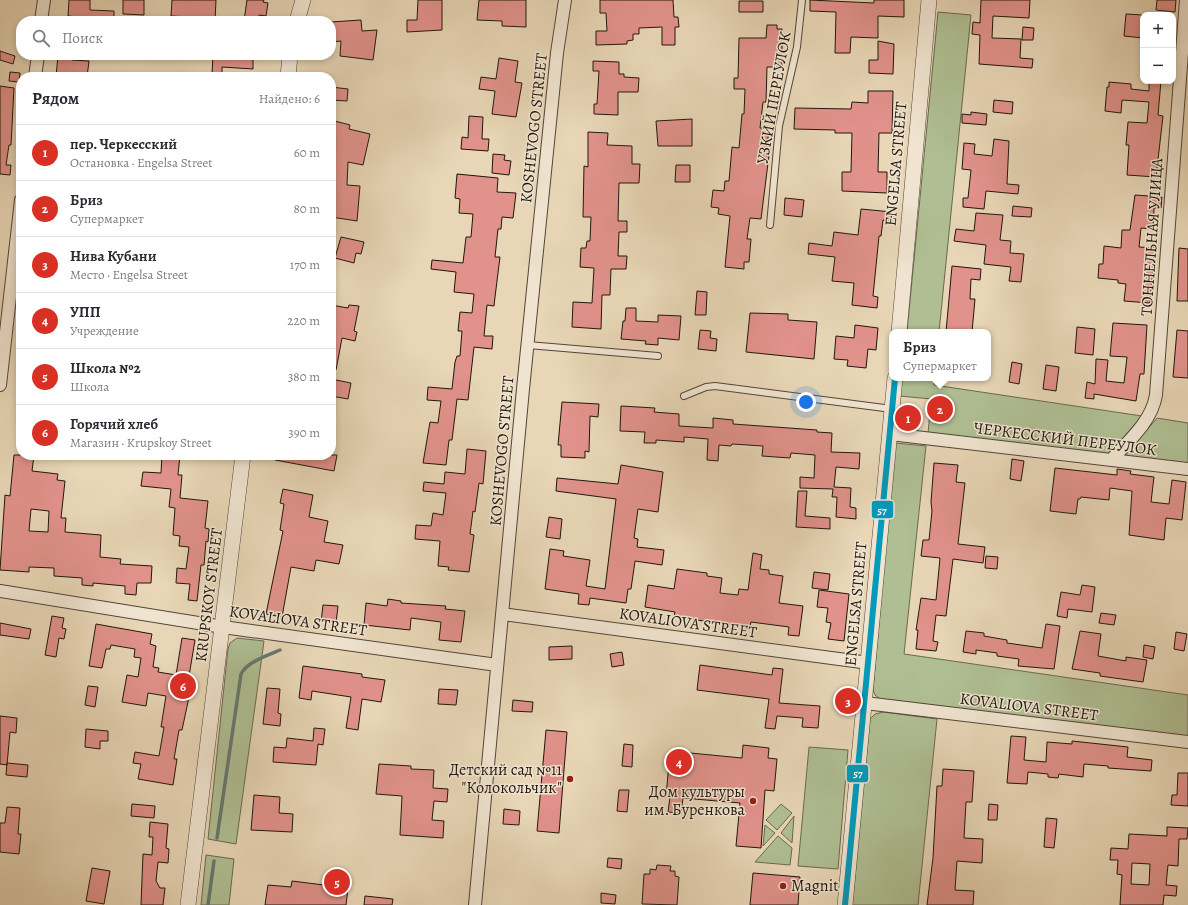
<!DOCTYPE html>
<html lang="ru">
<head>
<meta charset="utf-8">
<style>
	body { margin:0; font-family:Alegreya,serif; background:#f7f7f7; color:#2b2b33 }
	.controls { position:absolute; right:12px; top:12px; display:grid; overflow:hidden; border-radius:8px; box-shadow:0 2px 6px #0003 }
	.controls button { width:36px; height:36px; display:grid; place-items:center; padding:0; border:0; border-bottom:1px solid #e1e1e2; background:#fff; color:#2b2b33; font:20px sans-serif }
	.you { position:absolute; left:806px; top:402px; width:14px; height:14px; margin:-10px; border:3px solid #fff; border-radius:50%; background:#1a73e8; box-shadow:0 0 0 6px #1a73e833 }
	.badge { display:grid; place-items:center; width:26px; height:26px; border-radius:50%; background:#d93025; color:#fff; font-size:13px; font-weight:700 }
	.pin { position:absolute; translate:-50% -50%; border:2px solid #fff; box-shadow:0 1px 4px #0006 }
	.popup { position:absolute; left:889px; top:329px; width:102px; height:52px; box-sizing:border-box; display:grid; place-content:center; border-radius:8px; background:#fff; filter:drop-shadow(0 1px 3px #0005); font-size:13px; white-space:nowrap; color:#7c7c81 }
	.popup b { font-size:15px; color:#2b2b33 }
	.popup::after { content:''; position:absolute; left:50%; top:100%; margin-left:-8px; border:8px solid transparent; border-top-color:#fff }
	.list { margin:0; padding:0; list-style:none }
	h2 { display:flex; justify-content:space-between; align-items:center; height:52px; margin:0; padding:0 16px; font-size:17px }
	h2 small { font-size:13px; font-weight:400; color:#7c7c81 }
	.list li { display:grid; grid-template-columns:26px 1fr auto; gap:12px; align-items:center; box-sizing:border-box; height:56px; padding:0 16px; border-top:1px solid #e1e1e2 }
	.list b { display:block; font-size:15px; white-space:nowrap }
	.list p { margin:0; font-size:13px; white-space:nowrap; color:#7c7c81 }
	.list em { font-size:13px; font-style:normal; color:#7c7c81 }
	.icon { flex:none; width:22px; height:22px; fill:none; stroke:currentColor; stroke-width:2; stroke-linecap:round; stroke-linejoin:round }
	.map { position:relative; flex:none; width:1188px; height:905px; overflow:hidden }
	.search { position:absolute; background:#fff; box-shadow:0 2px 6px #0003; left:16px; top:16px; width:320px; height:44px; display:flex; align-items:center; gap:10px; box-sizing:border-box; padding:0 14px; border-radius:16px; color:#7c7c81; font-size:15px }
	.panel { position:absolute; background:#fff; box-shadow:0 2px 6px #0003; left:16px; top:72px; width:320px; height:388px; border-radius:16px }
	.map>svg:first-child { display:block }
	.green { fill:#afbf93; stroke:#686a50 }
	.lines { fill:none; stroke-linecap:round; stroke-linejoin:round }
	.stream { stroke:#677870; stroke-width:3.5 }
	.building { fill:#e1928b; stroke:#20160e; fill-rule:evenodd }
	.service-casing { stroke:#524638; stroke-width:8 }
	.minor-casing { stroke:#524638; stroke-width:14 }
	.tertiary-casing { stroke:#524638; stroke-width:16 }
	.service { stroke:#f0e4d0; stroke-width:6 }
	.minor { stroke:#f0e4d0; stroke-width:12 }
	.tertiary { stroke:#f0e4d0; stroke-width:15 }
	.bus-1-casing { stroke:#f0e4d0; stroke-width:9 }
	.bus-1 { stroke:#039abb; stroke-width:6 }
	.poi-dot { fill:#8f2418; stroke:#f0e4d0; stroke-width:1.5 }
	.labels { text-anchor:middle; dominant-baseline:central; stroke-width:3; stroke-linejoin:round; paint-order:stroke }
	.street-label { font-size:16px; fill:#20160e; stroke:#f0e4d0 }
	.poi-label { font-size:16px; fill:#20160e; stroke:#f0e4d0; text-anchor:end }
	.line-badge { stroke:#f0e4d0; stroke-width:1.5 }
	.badge-label { font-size:11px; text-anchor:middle; font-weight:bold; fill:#fff }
</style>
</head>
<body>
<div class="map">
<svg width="1188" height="905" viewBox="0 0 1188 905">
	<rect width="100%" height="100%" fill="#e8d6b6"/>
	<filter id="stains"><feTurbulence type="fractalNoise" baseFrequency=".005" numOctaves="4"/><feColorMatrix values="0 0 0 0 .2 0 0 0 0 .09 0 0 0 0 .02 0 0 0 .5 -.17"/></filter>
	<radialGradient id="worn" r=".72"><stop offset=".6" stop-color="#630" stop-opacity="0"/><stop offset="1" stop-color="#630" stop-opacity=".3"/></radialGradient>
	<path class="green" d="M938,12L971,15L939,332H907Z
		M902,378H934V385L1142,416L1108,455L928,434L931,399L900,396Z
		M1157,418L1188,423V464L1124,457Z
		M895,443L926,446L904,654L1188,695V737L880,699L875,695L873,690Z
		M237,638L264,641L236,844L208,839L228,649L230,643Z
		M883,712L937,719L918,905H852L870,719L875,714Z
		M809,747L848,750L838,869L798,866Z
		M781,804L792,813L777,830L766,820Z
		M794,816L792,843L781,833Z
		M765,825L775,833L763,846Z
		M778,836L792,848L790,865L755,862Z
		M206,855L234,859L229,905H201Z"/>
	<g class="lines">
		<path class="stream" d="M217,838L241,674C247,662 268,655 280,650
			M208,905L214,861"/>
	</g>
	<path class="building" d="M69,0H90V10L114,11V21H79V17L68,16Z
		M123,0H144V15L123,14Z
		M172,0H216L215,21H190V17L171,16Z
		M247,0H264L263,2L268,3L266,16L259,15L258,21H244Z
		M418,0H442V30L407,32V20H417Z
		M479,0H526V27L502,26V21L477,20Z
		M600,0H673L674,17H678L679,27H675V45H662V27L639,28V34H633V40L627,41V44L596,45V31H607L606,13H600Z
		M810,0L874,3V0H904V17L878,16V38L851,37L850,53H835L836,12L810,11Z
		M981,0H1030L1029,18L993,16L992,38L1021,39L1020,58L1033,59L1032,68L979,64L980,35L972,34L973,22L980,23Z
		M1157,0H1176L1175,12L1156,10Z
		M739,1H763V12H739Z
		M1126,14L1143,15V38L1124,36Z
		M361,20L362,31L377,30L373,60L340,56L341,41L331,42V22Z
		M767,25H777V29H782V67H767L766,102H763L760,128L769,129L767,147H770L761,219L750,218L747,239H751L749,262H744V269L725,267L730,216L718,214L719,208L711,207L713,190L724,191L725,181H729L732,147L739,148L742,114H744L745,89H734V78H738L739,38H766Z
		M1023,27L1034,28L1033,40H1022Z
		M878,41L894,44L893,74L869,73V60H878Z
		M0,51L15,56L13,64L0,60Z
		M58,55H73L72,60L89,61L87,77H56Z
		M213,55H253V69L222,67V75L212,74Z
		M499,58L518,61L515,82L522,83L516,117L492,114L495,91L479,89L481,77L496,79Z
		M593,61L619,62V74H624V77L639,78L638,92H618V115L594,114V104H597L599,71H593Z
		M10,72L20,73L19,82L9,81Z
		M1149,81H1161L1158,115L1163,116L1156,177L1127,175L1129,145H1126L1128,122L1147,123L1149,102L1122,100L1121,113L1105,111L1107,87H1109V82L1131,84V89L1149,91Z
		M0,86L14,88L11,145H9L6,165H11L10,175L0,174Z
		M331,87L348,89L347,101L331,100Z
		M868,91H893L892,133H879L878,172H887V193L842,191V172H851L852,133H835V130L794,129L795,108L851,109L852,102L868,103Z
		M994,100L1013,102L1012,114L993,112Z
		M971,112L987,114L986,125L962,123V114L971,115Z
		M469,116L483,117L482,139H489L488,151L461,149L462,137L468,138Z
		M692,119V146H658L656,121Z
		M331,120L350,125L349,129L370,134L363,165L348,162L347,185L360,186L357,221L331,217Z
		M588,132L608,133L607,145L632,146V164H640L639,183H619L618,221H627V232H619L618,256H627L626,269H611L610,295H602L601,329L572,327L573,302L592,303L594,268L580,267L581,248H586L587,241H590L591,217H583L584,166L588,167Z
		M994,139L1009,141L1007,184L1019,185L1018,194L986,191L984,209L963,207V198H968L971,170L962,169L964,143L975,144L974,154L992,156Z
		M493,154L505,155L504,160L511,161L509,175L492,173Z
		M676,165H690V182H675Z
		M457,174L498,178L497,192L516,193L513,218L502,217L501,229H498L495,257H500L495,297L494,306L487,305L484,336H493L492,349L474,347L468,400L457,399L452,440H449L446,465L423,463L430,422L438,423L441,401L427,400L428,387L452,389L455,362L457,356H460L462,331H458L460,312L472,313L474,294L454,292L456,272L431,269L432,260L463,263L466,237H471L473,214L459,213L460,199L455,198Z
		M1135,195L1162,197L1161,208H1154L1153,229L1141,228L1139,247L1155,248L1150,303L1124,301L1126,284L1118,283V280L1098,278L1099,264H1103L1104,246L1121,248L1122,230H1130Z
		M785,198L804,200L802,217L784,215Z
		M1013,206L1032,208L1031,217L1012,216Z
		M861,209L892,212L891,221L883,220L881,236H879L873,296L878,297L877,308L852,305L854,283L832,281L835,257L808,254L809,243L832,246L834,232L858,235Z
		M976,213L1003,215L1000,240L1011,241L1010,253L1024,254L1021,282L1009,281L1011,267L984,264L986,245L954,241L956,229L974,231Z
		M341,237L364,242L361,254L356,253L354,263L335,258Z
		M1179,248L1188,249V301H1177Z
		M952,266L981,269L980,280L971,279L970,299H975L972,332H946Z
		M697,291L707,292L706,315H695Z
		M331,305L348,308L349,305L359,306L354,331L357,332L355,341L342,338L336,370L331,369Z
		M626,308H636V321L658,322V315L681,316L679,340L658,338V345L645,344L646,341L621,339L623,321H625Z
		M750,313L788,314V320L817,322L814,359L746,352Z
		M1113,323L1147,325L1144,374H1140L1136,401L1094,394V399L1085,398L1087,382L1095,384L1096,359L1108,360L1106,381L1124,383L1127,357L1110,356Z
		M855,325L878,328L876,350L868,349L866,368L847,366L848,360L834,359L836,336L854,338Z
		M1077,327L1095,329L1093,355L1075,353Z
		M700,330L711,331L710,338L717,339L716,351L698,349Z
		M1177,330L1188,331V378L1173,377Z
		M1012,362L1022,364L1019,384L1009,382Z
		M1046,365L1059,367L1056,391L1043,389Z
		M331,379L351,383L348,399L331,396Z
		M562,402L599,404L598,417L590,416L589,452L585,451V458L561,457V445H558Z
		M933,403L948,405L947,416L932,414Z
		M621,406L655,408L654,412L679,414V426L713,428V418L733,420V424L817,430V432L832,433L831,452L860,453L859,469L836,467L834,487L851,488L850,507L856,508V519L836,517L837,497H832L833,489L800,488V477L814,478L815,455L791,453L790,458L762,456L763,446L732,444L731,446L719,445L718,461L707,460L708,439L684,437V442L656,440V443H644L645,432L620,431Z
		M467,449L486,451L483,484L479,483L475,512L473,511L470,534L474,535L469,572L448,570L449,567L438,566L440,541L415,539L416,525L431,526L433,513L443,515L446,493L423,491L424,482L444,484L445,472L465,474Z
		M14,455H34L32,471L58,474L57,480L65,481L61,518H66L65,532L101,535L100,557L121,559L120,564L152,566L151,583H137L136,595L125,594V586L93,583V586L82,585V578L54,576V568L29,567V572L0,570L5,495L10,496ZM31,509L49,511L48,532L29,531Z
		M162,455H180L178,475H182L180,498L208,501L205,528L209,529L208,542L206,541L204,565H201L197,601L188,600L190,584L176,583L177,568L186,569L189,547L179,546L180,536L173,535L175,508L169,507L171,489L141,486L143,472L161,473Z
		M275,455H337L334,471L275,460Z
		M1012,459L1024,461L1021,481L1010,479Z
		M934,463L958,465L956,482L965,483L958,544L985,547L983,563L953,559L946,616L936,615L933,641L938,642L936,651L916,649L918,630H916L921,598L936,600L940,558L921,556L923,540H929L932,511L931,502Z
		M621,465L663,472L658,512L638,509L634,538L638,539L637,547L664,550L662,565L635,561L631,589H628L626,603L590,598L589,605L578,604L579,594L545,589L550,549L564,551L563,556L590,560L586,586L605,589L616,499L556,491L557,478L618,484Z
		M1055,468L1117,475V469L1131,471L1130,474L1154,477L1151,502L1169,504L1172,480L1186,482L1182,520L1166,518L1164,540L1129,535L1132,491L1110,488L1109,500L1081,497L1080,499H1078L1076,514L1050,511Z
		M283,489L313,495L309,517L328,521L324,542L343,545L339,564L316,560L314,571L291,567L282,617L266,614L283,531L280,530L284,504L280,503Z
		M798,491H807L805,516L830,518V529L796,527Z
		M549,517L562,519L560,539L546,537Z
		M753,553L762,555L760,569L769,570V574L783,576L779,603L803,606L799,636L788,635L789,627L751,622L750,627L726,624L674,617L675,612L645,607L648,585L674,589L677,569L707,573V576L722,578L720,593L738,595L739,589L748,590Z
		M986,556L998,557L997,569L985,568Z
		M814,572L830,574L828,590L812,588Z
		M1082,585L1095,587L1092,612L1068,609L1067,618L1057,616L1061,592L1080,595Z
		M819,590L849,594L844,641L828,639L831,623L826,622L828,608L817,607Z
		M388,599L401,601V603L446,606L445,609L465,611L461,642L439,640L441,622L411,618L410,630L364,625L366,603L387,606Z
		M323,605L338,606L336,623L321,622Z
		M1101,613L1116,615L1114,625L1099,623Z
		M52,616L64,618L62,628L66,629L64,639L59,638L56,657L45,655Z
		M0,623L31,629L29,639L0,635Z
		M96,624L152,634L150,644L156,646L153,667L159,668L158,672L176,675L182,638L195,640L188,682L192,683L182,730H179L174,759H177L173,785L138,779L141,764L133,763L135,752L159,756L164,727H161L166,696L148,693L146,706L122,702L127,675L138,677L141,658L134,657L135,649L111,645L110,649H106L102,668L89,666Z
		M1046,624L1060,626L1054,669L1018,666L1019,659L997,656V653L976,650V654L963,652L966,631L984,633V636L1007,640V643L1042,648Z
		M1080,631L1101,634L1098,656L1126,661V657L1147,660L1143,682L1100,676V673L1072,669Z
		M1176,632L1187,634L1184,651L1174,649Z
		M1144,645L1155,647L1153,659L1143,657Z
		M572,646V659L549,660V647Z
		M622,652L624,665L612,667L610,654Z
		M700,665L772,675L773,668L783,669L779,703L820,706L818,728L802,727L803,718L777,716L775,729L765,728L769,699L697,690Z
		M303,666L362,674V677L385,680L381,702L362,699L358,730L346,728L351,697L312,691L311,700L299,698Z
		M88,686L98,687L95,707L85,705Z
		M267,688L280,689L278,713L281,714L280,726L263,724Z
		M439,689L458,690L456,705L438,704Z
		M513,700L533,702L532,712L512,711Z
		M0,716L17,718L16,733L10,732L7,765L0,764Z
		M314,728L325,729L323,745L318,744L316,765L273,762L274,747L286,748L287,738L313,741Z
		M86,729L108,731V741H100V749L85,747Z
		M546,730L567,732L559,833L537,831Z
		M1011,736L1026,737L1024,760L1046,762L1047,742L1072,744V741L1128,747L1127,757L1152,760L1151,771L1108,768V766L1084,764L1083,777L1059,774L1058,778L1048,777V774L1028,772L1027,784L1007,783Z
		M624,744L633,745L632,767L622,766Z
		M743,745L769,748L768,758L777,759L774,791L765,790L761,848L736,846L740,803L683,798L681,813L668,812L670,797H666L670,751L742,758Z
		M7,763L28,765L27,777L6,775Z
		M379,764L411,766V769L434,770L433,788L448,789L447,802L434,801L432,820L444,821L443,838L400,835L402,796L376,794Z
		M943,769L974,771L972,802H966L964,838L983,839L982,863L957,861L955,890L974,891L973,905H927L933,858L937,786H942Z
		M1178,773H1188V806L1171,805L1172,795H1177Z
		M619,790H629L627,812L617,811Z
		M254,795L280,797L279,813L293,814L292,832L251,830Z
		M132,804L155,806L154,818L131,816Z
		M989,804L998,805L997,820H988Z
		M7,807L20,808L18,834H21L19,854L0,852V823H5Z
		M504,809L520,811L519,825L503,824Z
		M1046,818L1057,819L1054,848L1044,847Z
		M150,822L168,824L166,848L169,849L168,863L158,862L156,881L160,888H165L163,905H141L143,854L152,855L153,837H149Z
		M1167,827L1188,828L1187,839H1179L1178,866L1168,865L1166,885L1177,886L1176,896L1164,895L1163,905H1120L1122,875L1117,874L1118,860H1110L1111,848L1128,849L1129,834L1167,836ZM1132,863L1150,864L1149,885L1131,884Z
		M608,858L622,859L621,869L607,867Z
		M657,865L671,866L670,871H675V876L679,877L677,905L642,904L644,874H650V869L656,870Z
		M92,868L110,871L104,904L86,901Z
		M753,873L800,877L798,905H750Z
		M292,881L348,888L346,905H265L268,885L291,887Z
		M601,893L616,895L615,904L601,903Z
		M365,896L393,899L392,905H364Z"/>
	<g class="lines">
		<defs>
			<path id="service" d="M770,225L779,126L797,47L802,0
				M528,345L658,356
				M684,396L706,387L715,386L892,409"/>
			<path id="minor" d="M41,21L44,0
				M35,77L38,55
				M0,385L21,200
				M890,434L1188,469
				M1111,460C1128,442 1152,421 1156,395L1186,0
				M0,591L223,627L497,665
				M502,614L869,663
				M865,703L1188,742
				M475,905L523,389L557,53L565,0"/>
			<path id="tertiary" d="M297,21L303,0
				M288,77L290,55
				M899,332L929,0
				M188,905L243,455
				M845,905L895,378"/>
		</defs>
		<use href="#service" class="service-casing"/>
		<use href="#minor" class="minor-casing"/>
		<use href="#tertiary" class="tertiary-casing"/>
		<use href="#service" class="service"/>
		<use href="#minor" class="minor"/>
		<use href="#tertiary" class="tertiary"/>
		<defs>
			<path id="bus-1" d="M845,905L895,378"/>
		</defs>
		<use href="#bus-1" class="bus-1-casing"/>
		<use href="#bus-1" class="bus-1"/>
	</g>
	<g class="poi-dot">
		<circle cx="570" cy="779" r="4"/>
		<circle cx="753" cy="801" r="4"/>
		<circle cx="783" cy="886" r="4"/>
	</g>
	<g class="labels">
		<g class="street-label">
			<text transform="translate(774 98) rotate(-80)">УЗКИЙ ПЕРЕУЛОК</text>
			<text transform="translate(534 128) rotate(-84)">KOSHEVOGO STREET</text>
			<text transform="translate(896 164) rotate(-85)">ENGELSA STREET</text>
			<text transform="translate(1152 237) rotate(-86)">ТОННЕЛЬНАЯ УЛИЦА</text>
			<text transform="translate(1065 439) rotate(7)">ЧЕРКЕССКИЙ ПЕРЕУЛОК</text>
			<text transform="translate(502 451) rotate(-85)">KOSHEVOGO STREET</text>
			<text transform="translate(209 595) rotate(-83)">KRUPSKOY STREET</text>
			<text transform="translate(856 604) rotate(-85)">ENGELSA STREET</text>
			<text transform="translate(298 621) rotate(8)">KOVALIOVA STREET</text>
			<text transform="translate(688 623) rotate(8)">KOVALIOVA STREET</text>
			<text transform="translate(1029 707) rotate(7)">KOVALIOVA STREET</text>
		</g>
		<g class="poi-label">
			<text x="562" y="770">Детский сад №11<tspan x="562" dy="18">"Колокольчик"</tspan></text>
			<text x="745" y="792">Дом культуры<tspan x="745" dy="18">им. Буренкова</tspan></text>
			<text x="791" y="886" text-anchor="start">Magnit</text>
		</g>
	</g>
	<g class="line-badge">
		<rect x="871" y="500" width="23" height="19" rx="4" fill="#039abb"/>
		<rect x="846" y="764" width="23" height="19" rx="4" fill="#039abb"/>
	</g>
	<g class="badge-label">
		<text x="882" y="514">57</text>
		<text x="858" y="777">57</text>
	</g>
	<rect width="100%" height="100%" filter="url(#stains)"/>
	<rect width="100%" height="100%" fill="url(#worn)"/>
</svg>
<div class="controls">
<button>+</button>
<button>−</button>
</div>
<div class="you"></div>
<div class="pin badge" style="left:908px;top:418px">1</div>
<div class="pin badge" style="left:940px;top:409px">2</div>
<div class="popup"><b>Бриз</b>Супермаркет</div>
<div class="pin badge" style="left:848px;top:701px">3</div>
<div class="pin badge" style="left:679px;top:762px">4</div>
<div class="pin badge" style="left:337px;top:882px">5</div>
<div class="pin badge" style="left:183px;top:686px">6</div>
<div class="search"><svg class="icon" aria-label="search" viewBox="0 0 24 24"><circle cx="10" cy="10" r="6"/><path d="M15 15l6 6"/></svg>Поиск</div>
<section class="panel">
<h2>Рядом<small>Найдено: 6</small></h2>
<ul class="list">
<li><span class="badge">1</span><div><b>пер. Черкесский</b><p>Остановка · Engelsa Street</p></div><em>60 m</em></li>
<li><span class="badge">2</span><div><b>Бриз</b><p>Супермаркет</p></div><em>80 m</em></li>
<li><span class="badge">3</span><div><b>Нива Кубани</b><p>Место · Engelsa Street</p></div><em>170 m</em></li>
<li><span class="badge">4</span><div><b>УПП</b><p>Учреждение</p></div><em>220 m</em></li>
<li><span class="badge">5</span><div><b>Школа №2</b><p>Школа</p></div><em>380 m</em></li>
<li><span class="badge">6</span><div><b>Горячий хлеб</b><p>Магазин · Krupskoy Street</p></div><em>390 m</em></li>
</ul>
</section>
</div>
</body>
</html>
